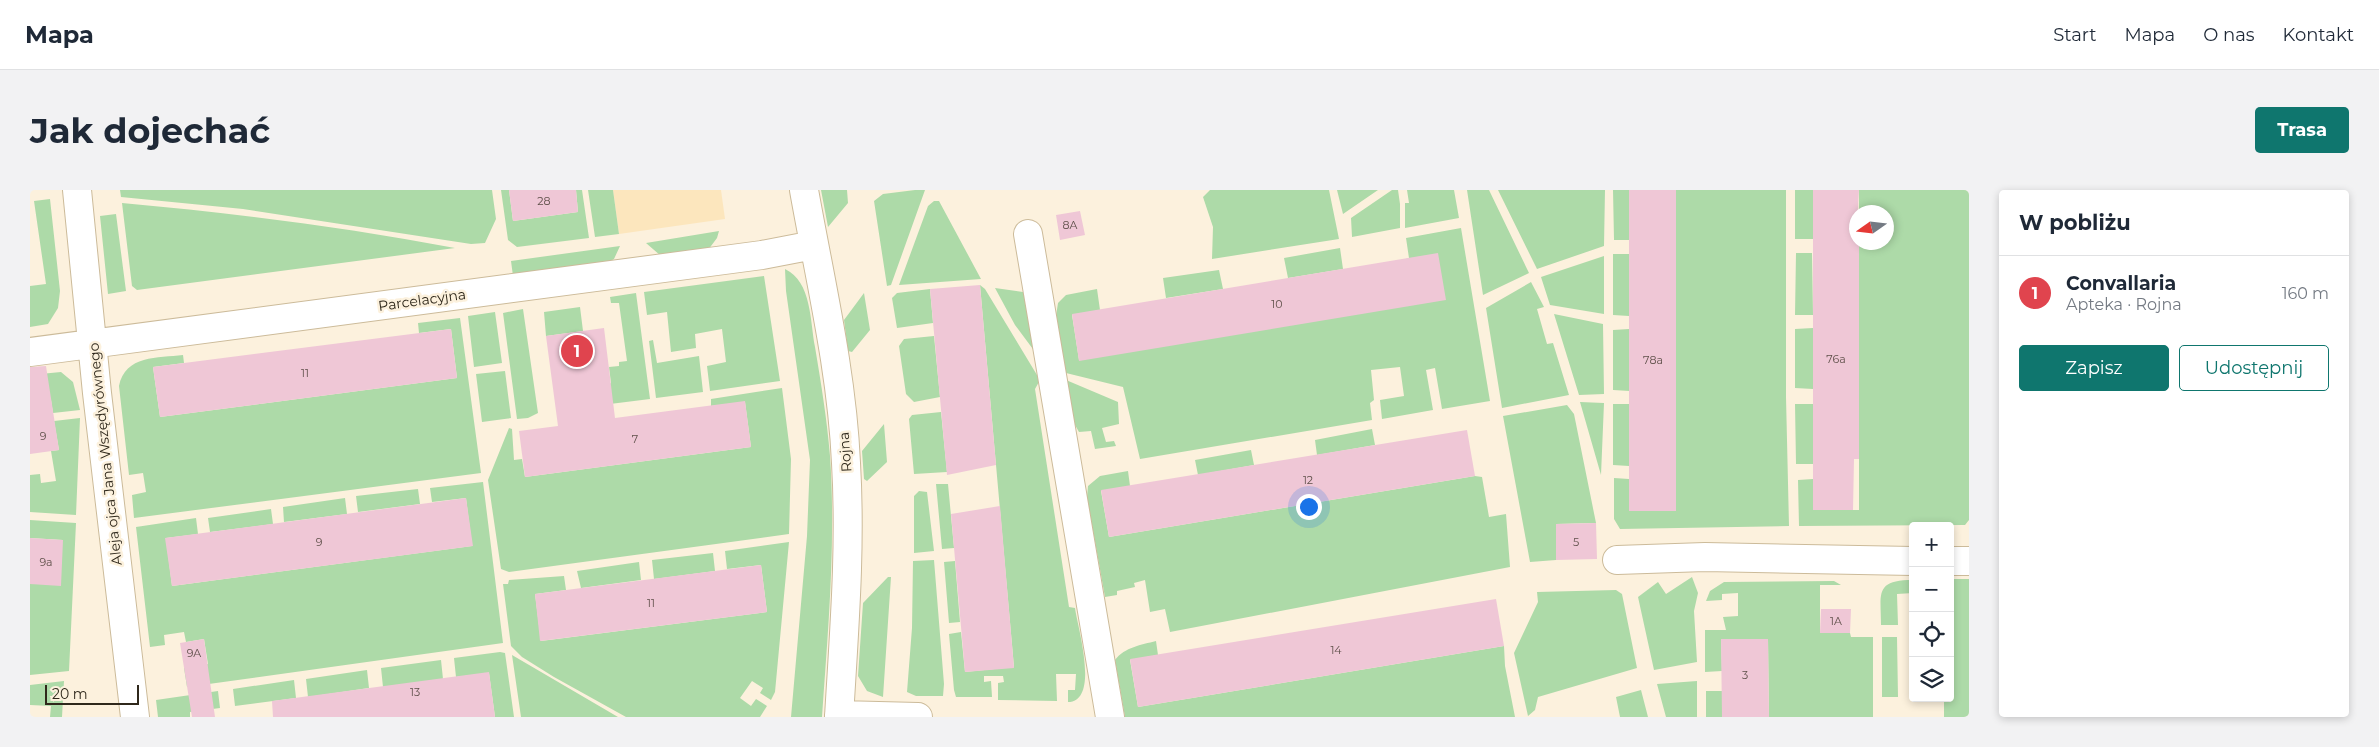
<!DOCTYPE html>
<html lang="pl">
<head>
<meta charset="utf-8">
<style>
	body { margin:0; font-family:Montserrat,sans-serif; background:#f2f2f3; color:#1f2937 }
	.controls { position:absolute; right:15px; bottom:15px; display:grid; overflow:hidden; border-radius:5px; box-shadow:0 2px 8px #0003 }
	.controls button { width:45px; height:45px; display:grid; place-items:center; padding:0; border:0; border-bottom:1px solid #e0e1e3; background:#fff; color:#1f2937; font:25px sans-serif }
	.compass { position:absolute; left:1819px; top:15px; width:45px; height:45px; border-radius:50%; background:#fff; box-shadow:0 2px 8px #0003; rotate:256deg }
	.scale { position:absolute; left:15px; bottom:12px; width:94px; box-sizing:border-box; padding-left:5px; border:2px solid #2f281b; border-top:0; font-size:14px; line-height:18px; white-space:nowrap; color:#2f281b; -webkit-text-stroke:4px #fcf1dd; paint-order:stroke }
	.you { position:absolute; left:1278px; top:316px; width:18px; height:18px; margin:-12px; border:4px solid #fff; border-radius:50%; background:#1a73e8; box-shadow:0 0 0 8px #1a73e833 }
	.badge { display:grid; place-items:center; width:32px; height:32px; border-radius:50%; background:#0f766e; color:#fff; font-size:16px; font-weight:700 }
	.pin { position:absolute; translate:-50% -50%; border:2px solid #fff; box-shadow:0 1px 5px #0006 }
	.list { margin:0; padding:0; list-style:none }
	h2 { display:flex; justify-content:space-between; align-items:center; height:65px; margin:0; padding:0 20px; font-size:21px }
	h2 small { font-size:16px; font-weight:400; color:#747a83 }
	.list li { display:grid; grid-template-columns:32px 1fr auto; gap:15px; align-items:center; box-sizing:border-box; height:75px; padding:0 20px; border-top:1px solid #e0e1e3 }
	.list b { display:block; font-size:19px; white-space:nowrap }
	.list p { margin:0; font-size:16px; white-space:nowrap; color:#747a83 }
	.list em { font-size:16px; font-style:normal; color:#747a83 }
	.actions { display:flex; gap:10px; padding:15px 20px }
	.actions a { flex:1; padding:11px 0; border:1px solid #0f766e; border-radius:5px; text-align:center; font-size:18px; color:#0f766e }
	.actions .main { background:#0f766e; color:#fff }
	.icon { flex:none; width:28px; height:28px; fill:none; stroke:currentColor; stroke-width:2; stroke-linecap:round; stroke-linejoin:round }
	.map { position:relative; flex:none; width:1939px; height:527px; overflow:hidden; border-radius:5px }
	header { display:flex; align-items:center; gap:30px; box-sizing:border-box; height:70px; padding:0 25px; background:#fff; border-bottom:1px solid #e0e1e3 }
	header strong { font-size:24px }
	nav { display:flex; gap:28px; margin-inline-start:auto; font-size:18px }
	.intro { display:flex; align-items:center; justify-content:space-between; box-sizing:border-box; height:120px; padding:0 30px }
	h1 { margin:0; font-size:35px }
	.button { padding:12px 22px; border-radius:5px; background:#0f766e; color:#fff; font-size:18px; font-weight:700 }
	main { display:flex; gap:30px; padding:0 30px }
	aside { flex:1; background:#fff; border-radius:5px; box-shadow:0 2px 8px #0003 }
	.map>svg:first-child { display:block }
	.built { fill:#fce6bd }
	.green { fill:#addaa8 }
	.building { fill:#efc7d6 }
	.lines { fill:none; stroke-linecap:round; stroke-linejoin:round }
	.minor-casing { stroke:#ccbb9a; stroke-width:30 }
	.minor { stroke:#fff; stroke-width:28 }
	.labels { text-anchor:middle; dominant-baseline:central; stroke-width:5; stroke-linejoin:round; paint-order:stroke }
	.number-label { font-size:11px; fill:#5f504a }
	.street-label { font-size:14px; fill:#2f281b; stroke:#fcf1dd }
</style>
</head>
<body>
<header>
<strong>Mapa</strong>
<nav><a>Start</a><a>Mapa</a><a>O nas</a><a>Kontakt</a></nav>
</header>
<div class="intro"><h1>Jak dojechać</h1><a class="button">Trasa</a></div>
<main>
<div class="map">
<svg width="1939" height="527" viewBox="0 0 1939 527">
	<rect width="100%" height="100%" fill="#fcf1dd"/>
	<path class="built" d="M583,0H691L695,29L589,44Z"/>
	<path class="green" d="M90,0H462L466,29L455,53L441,54L213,19L91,7Z
		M471,0H479L483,31L548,22L546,0H552L559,48L487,57L478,50Z
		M558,0H583L589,44L565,47Z
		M791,0H817L818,13L798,37Z
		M885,0H895L861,95L857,96L844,11L853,4Z
		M1180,0H1299L1309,49L1182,69L1183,37L1173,7Z
		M1307,0H1348L1313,24Z
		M1362,0H1368L1370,14V38L1322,47L1321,28Z
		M1377,0H1424L1429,28L1375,38V13H1379Z
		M1437,0H1459L1499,83L1453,105Z
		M1468,0H1575L1574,56L1507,79Z
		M1583,0H1599V50H1584Z
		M1646,0H1756V207L1759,336L1590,339L1584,329V288L1599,289L1600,321H1646Z
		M1765,0H1783V49H1765Z
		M1829,0H1939V330L1935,335L1769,336L1768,290L1783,289V320H1829V53L1856,52V22H1829Z
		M20,9L30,101L28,118L18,134L0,137V96L16,94L4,11Z
		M904,11H909L951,89L869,95L898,16Z
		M92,13C204,23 314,37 425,58L107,100L102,96Z
		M86,24L96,101L78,104L70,26Z
		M1431,38L1460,211L1412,219L1405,178L1396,180L1403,220L1352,229L1350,210L1374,206L1370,177L1341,180L1344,210L1340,213L1342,230L1110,269L1093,197L1036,183L1026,126L1028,113L1036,105L1067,99L1070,120L1042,125L1049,170L1379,68L1376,48Z
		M689,41L687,48L678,60L631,66L616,53Z
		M590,56L584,69L577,73L483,86L481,71Z
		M1310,58L1313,79L1258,88L1254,68Z
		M1766,63H1782L1783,125H1765Z
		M1583,64H1599V126L1583,125Z
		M1574,66V124L1520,115L1511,87Z
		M755,79C782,92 780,131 785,157C791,193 797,229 800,266C806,353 798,440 792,527H761L777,346L780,270L756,101Z
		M1189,80L1193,99L1136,108L1133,88Z
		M734,86L750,191L680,201L677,176L696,172L692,139L665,144L666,158L641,162L637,122L617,125L614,102Z
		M1501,92L1514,117L1507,119L1517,154L1523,153L1539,205L1472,218L1456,118Z
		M950,95L955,99L1010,190L1005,199L1039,417L1045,418C1048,439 1070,511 1038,512V500H1045L1046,484H1026L1027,511L968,510V493L974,492L973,486H954V492L961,491L962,507H926L924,500L919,444L931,442L935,482L984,477Z
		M965,98L1000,103L1011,170L985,135Z
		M900,99L903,133L867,138L862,108L867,103Z
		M606,103L620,209L548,218L581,193L579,177L589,176V172L597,171L589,113H581L580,107Z
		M834,103L840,140L822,162L818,161L814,130Z
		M550,117L553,141L516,146L514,122Z
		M493,119L508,223L498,228L487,229L473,123Z
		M465,122L472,173L444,177L438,126Z
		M1524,124L1573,134L1574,204L1549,205Z
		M430,128L451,283L104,328L102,305L116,302L113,283L99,285L89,196C95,165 128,168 153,165L154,173L123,177L130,227L427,188L421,139L389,143L388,133Z
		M1783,138V199L1765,198V139Z
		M1599,139L1600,201L1583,200V140Z
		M904,146L910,207L884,212L876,204L869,156L874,149Z
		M623,150L627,173L669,166L673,202L626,208L619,151Z
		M475,181L481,228L452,232L446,184Z
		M31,182L43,192L50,220L23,223L21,210L0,185Z
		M1036,190L1088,212L1089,234L1072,238L1076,252L1084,251L1086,256L1065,259L1061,241L1049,242L1045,235Z
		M752,198L761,269L759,344L479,382L471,379L458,290L479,238L482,239L484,270L492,269L495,287L721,257L715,212L681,216V209Z
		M1550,212L1574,213L1571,285Z
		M1583,214H1600L1599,276L1583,275Z
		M1765,214H1783V274H1766Z
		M1537,215L1544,224L1566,333L1526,334V370L1500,372L1473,226Z
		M911,222L917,282L884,284L879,229L882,225Z
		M50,228L46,325L0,322V285L10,284L11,293L26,291L21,261L29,260L24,231Z
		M854,234L857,272L837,291L834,289L832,261Z
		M1342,239L1345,255L1287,265L1285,250Z
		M1221,260L1224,275L1168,285L1165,270Z
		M1098,281L1100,296L1071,301L1079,347L1445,286L1452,287L1459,327L1476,324L1480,377L1140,442L1135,419L1120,422L1115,390L1104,393L1105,397L1087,401V405L1075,407L1057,307L1058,296L1070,286Z
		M453,292L473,453L157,497L154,478L178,474L174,449L156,452L154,442L134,445L135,455L120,457L106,337L166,328L168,344L136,348L142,396L442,356L436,308L402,312L400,298Z
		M906,294H918L924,358L912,359Z
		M388,299L390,314L328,322L326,306Z
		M889,301L897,302L904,361L884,363V306Z
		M315,308L317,324L254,332L253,317Z
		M241,319L243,334L180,342L178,328Z
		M0,330L46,333L39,481L0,485V394L33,350L0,348Z
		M759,352L745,502L741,510L730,503L733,498L722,491L710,508L721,516L726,509L737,516L730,527H596L524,487L492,467L481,456L473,394H478L479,390L534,386L536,400L505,404L511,451L737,422L731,375L697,379L695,361Z
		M683,363L685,381L624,389L622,370Z
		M904,370L914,494L913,506H886L877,502L882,438L883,371Z
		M925,371L930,432L919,433L914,372Z
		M609,372L611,390L551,398L547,381Z
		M858,387H861L853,507L837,501L828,486L833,413Z
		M1662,387L1668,403L1664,421L1667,472L1624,480L1608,407L1628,392L1636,404Z
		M1920,389H1939V527H1914V508H1920Z
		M1883,390V403L1867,404L1868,435H1851C1851,404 1844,390 1883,390Z
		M1804,391L1811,395H1790V442L1820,443L1821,447H1843V527H1739L1738,449H1691L1692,481L1675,482V440H1696L1693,427L1708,426V403L1692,404V410L1676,411L1680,401L1694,392Z
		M1586,400L1592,404L1607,478L1508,507L1505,520L1498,526L1484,463L1508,412L1507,402Z
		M1852,447H1867L1868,507H1852Z
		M1126,451L1128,465L1100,470L1108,517L1474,456L1475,476L1485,527H1095L1085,470C1095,457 1111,455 1126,451Z
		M470,462L475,463L484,527H465L459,483L426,487L424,468Z
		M482,465L588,527H491Z
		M411,470L413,489L353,497L351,478Z
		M337,480L339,498L278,507L276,489Z
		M264,490L266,508L205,516L203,499Z
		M34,491L32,527H20L21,516L0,515V495Z
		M1667,491V527H1636L1627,494Z
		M1611,500L1618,527H1590L1586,507Z
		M188,501L190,518L160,522V527H128L126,510Z
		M1676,501H1692V527H1676Z"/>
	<path class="building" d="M479,0H546L548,22L483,31Z
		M1599,0H1646V321H1599Z
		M1783,0H1829L1826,52H1829V269H1824L1823,320H1783Z
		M1050,21L1055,45L1030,50L1026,25Z
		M1408,63L1416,110L1049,171L1042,124Z
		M950,95L966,275L917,285L900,99Z
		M574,138L585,228L715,211L721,257L495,287L489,241L528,236L516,146Z
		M421,139L427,188L130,227L123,177Z
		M16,176L29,260L0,264V177Z
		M1437,240L1445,286L1079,347L1071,300Z
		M436,308L443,356L142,396L135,348Z
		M970,316L984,478L935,482L921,324Z
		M1566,333L1567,369L1526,370V334Z
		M0,348L33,350L31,396L0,394Z
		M731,375L737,422L510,451L505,404Z
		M1466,409L1474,456L1108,517L1100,469Z
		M1791,419H1821L1820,443H1790Z
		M174,449L185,527H162L150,453Z
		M1691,449H1738L1739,527H1692Z
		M459,482L465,527H243L242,511Z"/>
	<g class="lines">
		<defs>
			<path id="minor" d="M47,0L67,203L105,527
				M774,0C790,90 812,182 816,273C821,358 814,442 809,527
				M998,44L1080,527
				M0,162L732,65L784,55
				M1587,370L1675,367L1883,371
				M1920,371H1939
				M809,525L888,527"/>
		</defs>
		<use href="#minor" class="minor-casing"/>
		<use href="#minor" class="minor"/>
	</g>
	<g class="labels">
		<g class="number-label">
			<text x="514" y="11">28</text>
			<text x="1040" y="35">8A</text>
			<text x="1247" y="114">10</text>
			<text x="1806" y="169">76a</text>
			<text x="1623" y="170">78a</text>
			<text x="275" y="183">11</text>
			<text x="13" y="246">9</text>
			<text x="605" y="249">7</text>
			<text x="1278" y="290">12</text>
			<text x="289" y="352">9</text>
			<text x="1546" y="352">5</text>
			<text x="16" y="372">9a</text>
			<text x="621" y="413">11</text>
			<text x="1806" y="431">1A</text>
			<text x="1306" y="460">14</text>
			<text x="164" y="463">9A</text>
			<text x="1715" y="485">3</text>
			<text x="385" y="502">13</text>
		</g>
		<g class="street-label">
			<text transform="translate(392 110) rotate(-8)">Parcelacyjna</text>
			<text transform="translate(815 262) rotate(-94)">Rojna</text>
			<text transform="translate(75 264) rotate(-96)">Aleja ojca Jana Wszędyrównego</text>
		</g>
	</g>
</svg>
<div class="controls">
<button>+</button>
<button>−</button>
<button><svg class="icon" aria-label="locate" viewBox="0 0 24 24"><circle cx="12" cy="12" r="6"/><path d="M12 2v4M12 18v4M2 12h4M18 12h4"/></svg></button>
<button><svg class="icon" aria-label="layers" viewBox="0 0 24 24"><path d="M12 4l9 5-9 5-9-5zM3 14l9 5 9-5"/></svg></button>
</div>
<svg class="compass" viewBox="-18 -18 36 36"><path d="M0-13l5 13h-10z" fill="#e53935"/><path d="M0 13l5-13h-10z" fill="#747a83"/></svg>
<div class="scale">20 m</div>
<div class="you"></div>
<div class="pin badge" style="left:547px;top:161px;background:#e0444e">1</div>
</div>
<aside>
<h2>W pobliżu<small></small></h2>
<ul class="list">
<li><span class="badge" style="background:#e0444e">1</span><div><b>Convallaria</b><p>Apteka · Rojna</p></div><em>160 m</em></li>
</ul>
<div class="actions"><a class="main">Zapisz</a><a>Udostępnij</a></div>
</aside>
</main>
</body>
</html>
